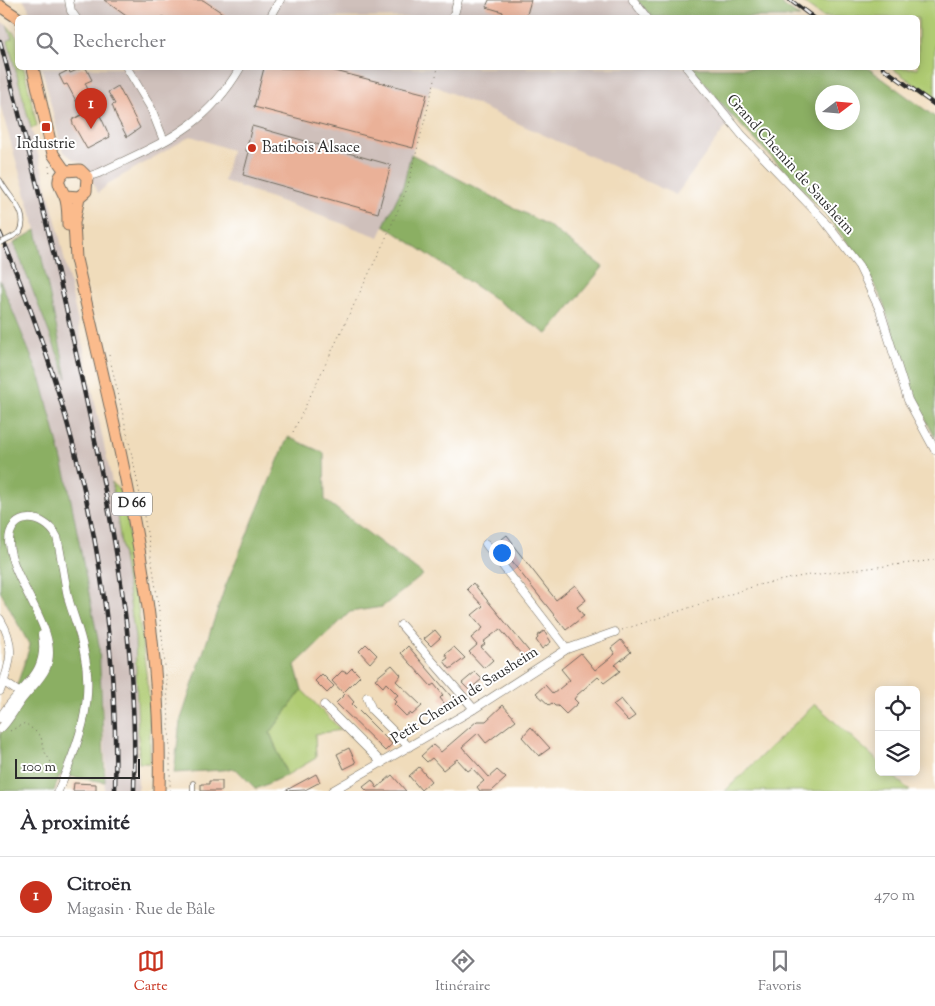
<!DOCTYPE html>
<html lang="fr">
<head>
<meta charset="utf-8">
<style>
	body { margin:0; font-family:"Sorts Mill Goudy",serif; background:#f7f7f7; color:#2b2b33 }
	.controls { position:absolute; right:15px; bottom:15px; display:grid; overflow:hidden; border-radius:8px; box-shadow:0 2px 12px #0003 }
	.controls button { width:45px; height:45px; display:grid; place-items:center; padding:0; border:0; border-bottom:1px solid #e1e1e2; background:#fff; color:#2b2b33; font:25px sans-serif }
	.compass { position:absolute; left:815px; top:85px; width:45px; height:45px; border-radius:50%; background:#fff; box-shadow:0 2px 12px #0003; rotate:74deg }
	.scale { position:absolute; left:15px; bottom:12px; width:125px; box-sizing:border-box; padding-left:5px; border:2px solid #2b2b2b; border-top:0; font-size:14px; line-height:18px; white-space:nowrap; color:#2b2b2b; -webkit-text-stroke:4px #fff; paint-order:stroke }
	.you { position:absolute; left:501px; top:552px; width:18px; height:18px; margin:-12px; border:4px solid #fff; border-radius:50%; background:#1a73e8; box-shadow:0 0 0 8px #1a73e833 }
	.badge { display:grid; place-items:center; width:32px; height:32px; border-radius:50%; background:#c8321e; color:#fff; font-size:16px; font-weight:700 }
	.pin { position:absolute; translate:-50% -41px; filter:drop-shadow(0 1px 2px #0008) }
	.pin::after { content:''; position:absolute; top:26px; width:18px; height:15px; background:inherit; clip-path:polygon(0 0,100% 0,50% 100%) }
	.list { margin:0; padding:0; list-style:none }
	h2 { display:flex; justify-content:space-between; align-items:center; height:65px; margin:0; padding:0 20px; font-size:21px }
	h2 small { font-size:16px; font-weight:400; color:#7c7c81 }
	.list li { display:grid; grid-template-columns:32px 1fr auto; gap:15px; align-items:center; box-sizing:border-box; height:80px; padding:0 20px; border-top:1px solid #e1e1e2 }
	.list b { display:block; font-size:19px; white-space:nowrap }
	.list p { margin:0; font-size:16px; white-space:nowrap; color:#7c7c81 }
	.list em { font-size:16px; font-style:normal; color:#7c7c81 }
	.icon { flex:none; width:28px; height:28px; fill:none; stroke:currentColor; stroke-width:2; stroke-linecap:round; stroke-linejoin:round }
	.map { position:relative; flex:none; width:935px; height:791px; overflow:hidden }
	.search { position:absolute; background:#fff; box-shadow:0 2px 12px #0003; left:15px; right:15px; top:15px; height:55px; display:flex; align-items:center; gap:12px; box-sizing:border-box; padding:0 18px; border-radius:8px; color:#7c7c81; font-size:19px }
	.sheet { height:145px; background:#fff }
	nav { display:flex; justify-content:space-around; align-items:center; box-sizing:border-box; height:70px; border-top:1px solid #e1e1e2; background:#fff; font-size:14px; color:#7c7c81 }
	nav a { display:grid; justify-items:center; gap:2px }
	nav .on { color:#c8321e }
	.map>svg:first-child { display:block }
	.industrial { fill:#cfc0bb }
	.green { fill:#afcb72; stroke:#6d7b4e }
	.forest { fill:#8baf64; stroke:#5b6d48; fill-rule:evenodd }
	.building { fill:#eab198 }
	.lines { fill:none; stroke-linecap:round; stroke-linejoin:round }
	.service-casing { stroke:#70695d; stroke-width:5.5 }
	.minor-casing { stroke:#70695d; stroke-width:9 }
	.primary-casing { stroke:#70695d; stroke-width:13 }
	.path { stroke:#70695d; stroke-width:1; stroke-dasharray:1 4; stroke-linecap:butt }
	.service { stroke:#fff; stroke-width:4 }
	.minor { stroke:#fff; stroke-width:8 }
	.primary { stroke:#fbbb8c; stroke-width:11 }
	.rail-casing { stroke:#2b2b2b; stroke-width:4.5 }
	.rail { stroke:#fff; stroke-width:2.5; stroke-dasharray:8; stroke-linecap:butt }
	.service-bridge-casing { stroke:#70695d; stroke-width:5.5; stroke-linecap:butt }
	.service-bridge { stroke:#fff; stroke-width:4 }
	.poi-dot { fill:#c8321e; stroke:#fff; stroke-width:2 }
	.labels { text-anchor:middle; dominant-baseline:central; stroke-width:4; stroke-linejoin:round; paint-order:stroke }
	.shield { fill:#fff; stroke:#6b6b6b; stroke-width:1 }
	.shield-label { font-size:14px; font-weight:bold; fill:#2b2b2b }
	.poi-label { font-size:15px; fill:#2b2b2b; stroke:#fff }
	.street-label { font-size:15px; fill:#2b2b2b; stroke:#fff }
</style>
</head>
<body>
<div class="map">
<svg width="935" height="791" viewBox="0 0 935 791">
	<rect width="100%" height="100%" fill="#fff"/>
	<filter id="ink" filterUnits="userSpaceOnUse"><feTurbulence type="fractalNoise" baseFrequency=".02" numOctaves="2"/><feDisplacementMap in="SourceGraphic" scale="10" xChannelSelector="R" yChannelSelector="G"/><feConvolveMatrix kernelMatrix="1 2 1 2 8 2 1 2 1" color-interpolation-filters="sRGB"/></filter>
	<filter id="wash" filterUnits="userSpaceOnUse"><feTurbulence type="fractalNoise" baseFrequency=".0096" numOctaves="4" result="noise"/><feDisplacementMap in="SourceGraphic" scale="20" xChannelSelector="R" yChannelSelector="G"/><feGaussianBlur stdDeviation="1.12" result="paint"/><feColorMatrix in="noise" values="0 0 0 0 0 0 0 0 0 0 0 0 0 0 0 0 0 1.4 0 .05"/><feComposite in="paint" operator="in"/></filter>
	<g filter="url(#wash)">
		<rect width="100%" height="100%" fill="#f0dcbb"/>
		<path class="industrial" d="M23,0H637L652,17L31,18L28,7Z
			M0,21L7,25L13,38L8,42L58,229L112,482L135,638L138,791H104L106,767L99,645L67,480L42,383L0,280V250L14,243L65,374L36,230L0,105Z
			M42,68H692L733,117L676,195L431,84L403,186L379,237L224,181L231,150L191,136L111,182L98,193L85,164L74,160L64,152L60,143Z"/>
		<path class="green" d="M799,0H935V99L892,68H918V18L823,17Z
			M7,25L17,37L18,68H24L37,126L31,128L8,41L12,38Z
			M112,482L122,493L126,509L150,705V763H139L135,638Z
			M302,690L341,730L315,734L316,758L287,775L270,733Z
			M815,704L879,762V772H889L910,791H725Z"/>
		<path class="forest" d="M637,0H776L800,17H652Z
			M692,68H868L935,117V438L911,390L882,299L860,259L823,211L733,117ZM822,92H852V122H822Z
			M411,154L549,226L603,267L547,334L384,225L403,186Z
			M36,230L67,378L14,243Z
			M0,280L42,383L67,480L99,645L105,782L60,775L54,791H0V736L30,646L0,591Z
			M288,437L324,453L325,500L423,575L382,607L350,612L295,665L302,690L270,733L287,775L256,789L236,769L174,773L180,722L225,587Z"/>
		<g id="blocks">
			<path class="building" d="M104,0H203L230,18H129Z
				M489,0H531L526,18H502L503,12L486,7Z
				M82,68H86L92,80L85,83L110,137L87,149L73,124L72,120L83,114L67,84L64,85L59,75L69,70L70,73Z
				M264,68H323L427,94L413,148L254,107Z
				M118,86L140,128L127,137L117,118L112,105L115,104L108,92Z
				M252,126L391,165L378,213L243,175L249,152L246,151Z
				M507,535L513,543L512,544L556,600L575,585L586,600L577,607L584,616L566,630L497,543Z
				M473,583L532,655L526,660L500,629L483,642L485,644L481,647L493,660L484,668L469,652L477,645L471,638L483,628L472,615L483,606L467,589Z
				M435,630L441,637L431,646L424,639Z
				M544,631L551,642L542,649L536,640L538,638L537,636Z
				M621,640L631,652L615,665L620,671L604,683L598,677L577,695L574,699L578,703L566,714L558,706H555L552,703L549,705L536,693L545,685L553,694L570,680L561,669L581,653L595,670L615,654L611,648Z
				M366,644L377,655L370,663L359,651Z
				M408,646L456,702L448,708L440,698L443,695L434,684L431,686L401,653Z
				M454,647L465,658L450,669L444,661L448,658L445,654Z
				M392,665L401,675L396,681L422,706L412,715L410,713L406,716L394,704L396,702L393,699L398,695L386,683L383,687L375,679Z
				M352,668L360,676L343,693L332,681L342,671L347,673Z
				M475,672L482,679L469,690L462,683Z
				M322,674L334,686L327,693L315,681Z
				M346,693L354,702L352,704L392,744L385,751L336,703Z
				M621,699L635,716L628,721L613,705Z
				M503,705L516,720L486,743L478,733L462,747L489,777L497,770L506,778L492,791H480L477,787L484,781L472,768L468,771L457,759L443,770L432,758L427,762L421,756L433,745L441,752L477,721H486Z
				M531,727L550,748L539,756L522,737Z
				M349,748L356,763L344,769L337,754Z
				M419,767L431,781L421,790L409,776Z
				M316,774L320,782L305,790L285,791Z
				M392,775L406,791H367L363,787L372,780L377,788Z
				M209,781H222V791H201V784H209Z
				M74,783L96,784V791H73Z"/>
		</g>
	</g>
	<g filter="url(#ink)">
		<use href="#blocks" fill-opacity="0" stroke="#70695d" stroke-width="1"/>
		<g class="lines">
			<defs>
				<path id="service" d="M0,180C8,197 30,212 20,232L12,237
					M193,783V791"/>
				<path id="minor" d="M69,0L71,11L76,18
					M633,0L647,18
					M270,18L280,0
					M453,18L458,0
					M127,68L151,108L164,141
					M687,68L742,135L823,219L859,266L880,310L908,400L935,450
					M87,177L99,173C160,143 204,130 240,68
					M486,544L567,649
					M0,619C16,645 11,664 0,691
					M401,625L474,709
					M4,682L23,695
					M367,697L372,710L409,747
					M324,705L382,763
					M0,718C18,687 50,676 42,635
					M0,729C9,721 15,708 23,698C30,689 41,679 46,668C62,632 10,580 9,542C9,511 45,513 57,537C62,558 64,580 69,601C74,618 81,634 84,652C95,702 78,746 58,791
					M332,791L474,709L567,649L615,632"/>
				<path id="primary" d="M0,6L18,18
					M33,68L53,154L65,171
					M65,196L79,197L86,191L87,177L80,170L65,171C52,182 63,188 66,200C68,208 68,216 68,225
					M79,197L74,223L76,259C116,434 164,610 159,791"/>
			</defs>
			<use href="#service" class="service-casing"/>
			<use href="#minor" class="minor-casing"/>
			<use href="#primary" class="primary-casing"/>
			<path class="path" d="M15,28L18,31
				M49,166L50,174
				M109,355C144,501 172,640 170,791
				M293,432L385,240L407,189L438,68
				M622,630L758,585L803,576L935,560
				M10,731L25,723L41,736L43,749L52,764L55,775"/>
			<use href="#service" class="service"/>
			<use href="#minor" class="minor"/>
			<use href="#primary" class="primary"/>
			<defs>
				<path id="rail" d="M790,0L814,18
					M0,41C30,154 58,267 82,381C113,521 138,646 134,791
					M883,68L935,105
					M0,233C76,411 120,597 115,791"/>
			</defs>
			<use href="#rail" class="rail-casing"/>
			<use href="#rail" class="rail"/>
			<defs>
				<path id="service-bridge" d="M0,243L12,237"/>
			</defs>
			<use href="#service-bridge" class="service-bridge-casing"/>
			<use href="#service-bridge" class="service-bridge"/>
		</g>
	</g>
	<g class="poi-dot">
		<rect x="41" y="122" width="10" height="10" rx="2.5"/>
		<circle cx="252" cy="148" r="5"/>
	</g>
	<g class="labels">
		<rect class="shield" x="112" y="492.5" width="40" height="23" rx="4"/>
		<g class="shield-label">
			<text x="132" y="504">D 66</text>
		</g>
		<g class="poi-label">
			<text x="46" y="144">Industrie</text>
			<text x="262" y="148" text-anchor="start">Batibois Alsace</text>
		</g>
		<g class="street-label">
			<text transform="translate(790 165) rotate(48)">Grand Chemin de Sausheim</text>
			<text transform="translate(465 696) rotate(-32)">Petit Chemin de Sausheim</text>
		</g>
	</g>
</svg>
<div class="controls">
<button><svg class="icon" aria-label="locate" viewBox="0 0 24 24"><circle cx="12" cy="12" r="6"/><path d="M12 2v4M12 18v4M2 12h4M18 12h4"/></svg></button>
<button><svg class="icon" aria-label="layers" viewBox="0 0 24 24"><path d="M12 4l9 5-9 5-9-5zM3 14l9 5 9-5"/></svg></button>
</div>
<svg class="compass" viewBox="-18 -18 36 36"><path d="M0-13l5 13h-10z" fill="#e53935"/><path d="M0 13l5-13h-10z" fill="#7c7c81"/></svg>
<div class="scale">100 m</div>
<div class="you"></div>
<div class="pin badge" style="left:91px;top:129px">1</div>
<div class="search"><svg class="icon" aria-label="search" viewBox="0 0 24 24"><circle cx="10" cy="10" r="6"/><path d="M15 15l6 6"/></svg>Rechercher</div>
</div>
<section class="sheet">
<h2>À proximité<small></small></h2>
<ul class="list">
<li><span class="badge">1</span><div><b>Citroën</b><p>Magasin · Rue de Bâle</p></div><em>470 m</em></li>
</ul>
</section>
<nav>
<a class="on"><svg class="icon" aria-label="map" viewBox="0 0 24 24"><path d="M3 6l6-2 6 2 6-2v14l-6 2-6-2-6 2zM9 4v14M15 6v14"/></svg>Carte</a>
<a><svg class="icon" aria-label="directions" viewBox="0 0 24 24"><path d="M12 3l9 9-9 9-9-9zM9 14v-3h6M13 9l2 2-2 2"/></svg>Itinéraire</a>
<a><svg class="icon" aria-label="saved" viewBox="0 0 24 24"><path d="M7 4h10v16l-5-4-5 4z"/></svg>Favoris</a>
</nav>
</body>
</html>
